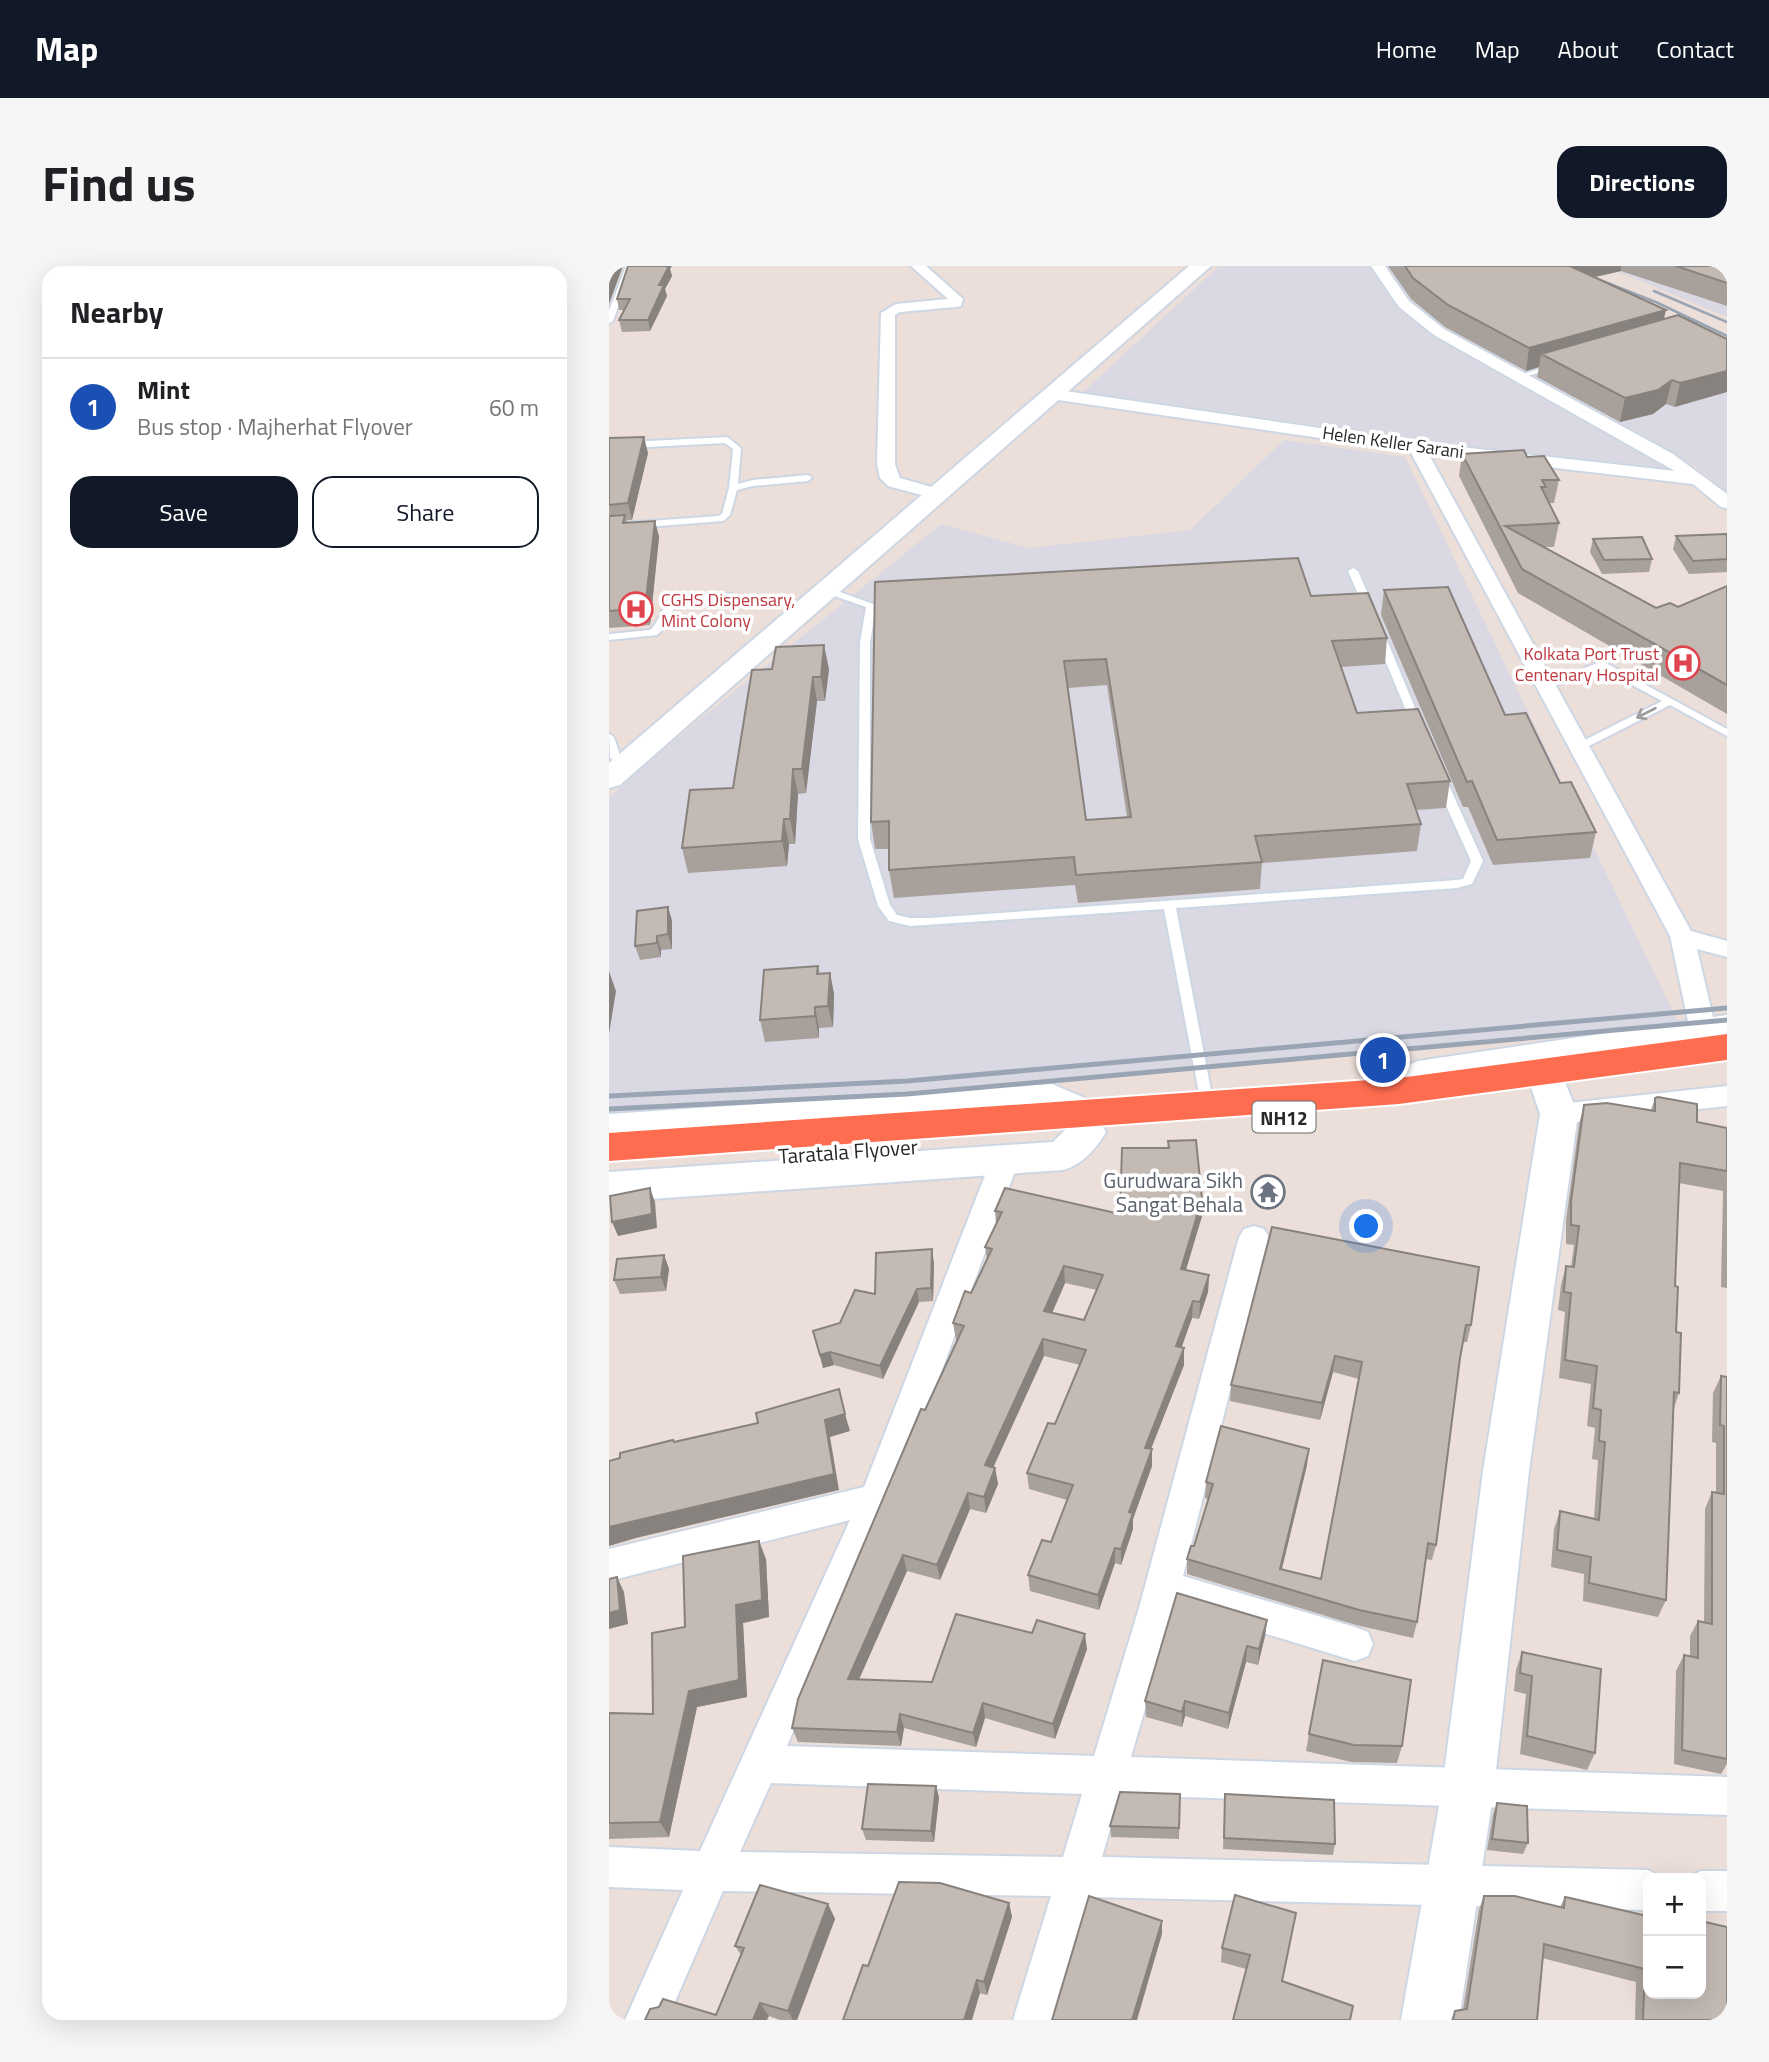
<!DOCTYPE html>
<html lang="en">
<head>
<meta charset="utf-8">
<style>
	body { margin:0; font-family:"Titillium Web",sans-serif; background:#f6f6f6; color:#202124 }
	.controls { position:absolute; right:21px; bottom:21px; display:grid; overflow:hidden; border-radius:14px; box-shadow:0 7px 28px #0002 }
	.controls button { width:63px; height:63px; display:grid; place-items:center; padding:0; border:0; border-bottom:2px solid #e0e0e0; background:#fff; color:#202124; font:35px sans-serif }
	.you { position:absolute; left:758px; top:961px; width:24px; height:24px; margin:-18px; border:5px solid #fff; border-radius:50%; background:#1a73e8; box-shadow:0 0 0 10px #1a73e833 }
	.badge { display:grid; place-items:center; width:46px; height:46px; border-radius:50%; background:#111827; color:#fff; font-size:23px; font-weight:700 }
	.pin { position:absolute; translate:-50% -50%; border:4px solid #fff; box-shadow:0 2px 7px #0006 }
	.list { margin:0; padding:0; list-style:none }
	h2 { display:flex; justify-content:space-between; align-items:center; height:91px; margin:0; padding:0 28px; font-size:30px }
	h2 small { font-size:23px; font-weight:400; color:#757577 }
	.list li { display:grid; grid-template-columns:46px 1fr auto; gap:21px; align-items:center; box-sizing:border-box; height:98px; padding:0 28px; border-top:2px solid #e0e0e0 }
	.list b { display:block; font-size:26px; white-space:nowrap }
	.list p { margin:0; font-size:23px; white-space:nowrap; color:#757577 }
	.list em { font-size:23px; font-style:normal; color:#757577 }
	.actions { display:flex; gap:14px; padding:21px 28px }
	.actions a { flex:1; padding:16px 0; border:2px solid #111827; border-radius:21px; text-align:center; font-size:24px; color:#111827 }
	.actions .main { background:#111827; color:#fff }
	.map { position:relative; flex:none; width:1118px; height:1754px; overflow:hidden; border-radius:21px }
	header { display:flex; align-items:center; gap:42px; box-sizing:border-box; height:98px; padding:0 35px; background:#111827; color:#fff }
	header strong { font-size:33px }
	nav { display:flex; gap:38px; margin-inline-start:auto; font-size:24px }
	.intro { display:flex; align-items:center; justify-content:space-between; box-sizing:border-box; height:168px; padding:0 42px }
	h1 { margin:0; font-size:49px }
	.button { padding:18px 32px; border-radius:21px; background:#111827; color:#fff; font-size:24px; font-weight:700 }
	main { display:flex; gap:42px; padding:0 42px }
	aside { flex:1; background:#fff; border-radius:21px; box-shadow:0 7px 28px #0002 }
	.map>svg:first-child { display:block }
	.industrial { fill:#dad9e3 }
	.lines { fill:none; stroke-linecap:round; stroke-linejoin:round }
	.lane-casing { stroke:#cdd7e3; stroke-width:4 }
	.street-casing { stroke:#cdd7e3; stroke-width:4 }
	.secondary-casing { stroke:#cdd7e3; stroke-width:4 }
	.highway-casing { stroke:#fff; stroke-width:4 }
	.lane { fill:#fff; fill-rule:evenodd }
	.street { fill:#fff; fill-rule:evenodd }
	.secondary { fill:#fff; fill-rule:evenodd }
	.highway { fill:#ff6d50; fill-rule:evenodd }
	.rail-far1 { stroke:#9aa5b4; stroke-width:2.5 }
	.rail { stroke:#9aa5b4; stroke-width:5 }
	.wall { fill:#a8a09b; fill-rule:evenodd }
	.shaded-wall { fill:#88827e }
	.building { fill:#c3bab4; stroke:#88827e; stroke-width:2; fill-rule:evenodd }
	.oneway { stroke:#9e9e9e }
	.labels { text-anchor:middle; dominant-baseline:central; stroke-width:7; stroke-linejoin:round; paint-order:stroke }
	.far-street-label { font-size:18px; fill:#282828; stroke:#fff }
	.far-health-label { font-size:18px; fill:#be3a42; stroke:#fff; text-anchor:start }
	.shield { fill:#fff; stroke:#686868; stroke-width:2 }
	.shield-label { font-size:19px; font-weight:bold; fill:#282828 }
	.street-label { font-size:21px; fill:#282828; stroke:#fff }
	.worship-label { font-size:21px; fill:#5b616d; stroke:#fff; text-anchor:end }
</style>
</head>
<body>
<header>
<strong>Map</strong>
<nav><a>Home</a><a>Map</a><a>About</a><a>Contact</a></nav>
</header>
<div class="intro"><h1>Find us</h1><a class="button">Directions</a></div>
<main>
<aside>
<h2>Nearby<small></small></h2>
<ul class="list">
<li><span class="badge" style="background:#1a4fb4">1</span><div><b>Mint</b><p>Bus stop · Majherhat Flyover</p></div><em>60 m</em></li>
</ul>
<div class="actions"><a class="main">Save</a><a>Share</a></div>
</aside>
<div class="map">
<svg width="1118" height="1754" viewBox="0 0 1118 1754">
	<rect width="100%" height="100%" fill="#ecded8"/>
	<path class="industrial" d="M610,0H925L1118,82V226L1083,198L1051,208L474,126Z
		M991,0H1118V51L1022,11Z
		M675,174L796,191L1070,758L0,851V532L58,480L332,258L420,282L581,264Z"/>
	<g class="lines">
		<defs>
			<path id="lane" d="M17,0H23L4,55L0,57V45Z
				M942,99L949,101L912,112L908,110Z
				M118,171L132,182L129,218L144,214L199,209L203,212L199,215L144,220L128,224L121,249L114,255L0,264V258L109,250L113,248L120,222L124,183L116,177L0,183V177Z
				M744,302L749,305L765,342L763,344L755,342L739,305Z
				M217,321L267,339L261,377V573L281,639L288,649L301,652H321L848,614L854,613L862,595L825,513L831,510L837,513L874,595L863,618L848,622L567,642L605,840L603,843H593L555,643L301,660L280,655L269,640L249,573L251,377L257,341L214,326L212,324Z
				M121,328L124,329V333L67,338L55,362L48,369L0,374V368L41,364C52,355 52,337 67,331Z
				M766,365L775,367L813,459L812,461L808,462L803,459L765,367Z
				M993,395L1118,463V470L1061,439L974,483H966V479L1053,435L992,402L940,422H932L931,420Z
				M0,468L5,471L11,490L20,501L19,503H11L1,491Z"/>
			<path id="street" d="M302,0H317L354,33L352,40L347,41L291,46L286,49V198L291,212L333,224L336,228L333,232L327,233L279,220L271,212L268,198L272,47L287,38L339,33Z
				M762,0H776L800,35L835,63L1064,188L1118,228V242L1112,241L1084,218L819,187L1082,665L1118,675V691L1088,683L1104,751L1118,749V767L817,812C806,825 799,837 780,832L776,825C784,812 795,799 809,795L1079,755L1061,670L801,185L442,133L434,128L442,123L807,176L1066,205L825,69L790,41Z
				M1118,820V840L950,858L940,855L936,848L940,841L950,838Z
				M396,884L406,887L410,894L300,1194L178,1480L485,1490L530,1342L630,971L635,963L645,960L655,963L660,971L574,1310L746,1361L759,1366L764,1378L759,1390L746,1395L566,1340L522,1491L1118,1511V1549L511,1529L493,1591L1039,1604L1054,1612H1039V1644L482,1631L446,1754H404L442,1630L114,1625L58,1754H16L74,1624L0,1621V1581L91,1585L241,1254L0,1315V1283L255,1221L382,894L386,887ZM162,1517L473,1528L454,1591L131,1586Z
				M1092,1605H1118V1645H1092V1612H1077Z"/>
			<path id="secondary" d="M580,0H602L11,519L0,522V497Z
				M935,793L948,797L969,848L920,1205L885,1523L850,1754H792L833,1523L874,1205L931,848L917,806L922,797Z
				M443,818L490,838L496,848L491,856L497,866C487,883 473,899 454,904L0,936V906L444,876L463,857L438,845L0,876V848Z"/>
			<path id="highway" d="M1118,768V794L790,838L0,895V867L790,812Z"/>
		</defs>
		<use href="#lane" class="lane-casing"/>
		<use href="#street" class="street-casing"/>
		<use href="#secondary" class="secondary-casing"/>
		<use href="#highway" class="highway-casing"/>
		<use href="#lane" class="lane"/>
		<use href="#street" class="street"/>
		<use href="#secondary" class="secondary"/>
		<use href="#highway" class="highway"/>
		<path class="rail-far1" d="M956,0L1049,37L1118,70
			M1045,25L1118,56"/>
		<path class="rail" d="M0,830L298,815L1118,742
			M0,843L298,828L1118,754"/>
	</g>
	<path class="wall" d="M779,0H1118V40L1012,5L985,11L1055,53L1118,73L1066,141L1057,138L1044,148L1011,156L928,111L930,101L917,105L836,61L802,33Z
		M61,3L63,10L56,23L58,30L41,65L13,66L10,54L15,44H10L8,33Z
		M0,172L39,187L23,254H18V256L46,255L50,271L41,359L0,362Z
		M853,188L918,191L950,214L945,237H940L950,257L945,281H935L1047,342L1069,341L1118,320V448L909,327L850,210Z
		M1118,268V306L1080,308L1064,283L1067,270Z
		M984,273L1043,293L1040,306L993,308L981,286Z
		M266,316L702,330L778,372L776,398L732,401L748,447L841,515L837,542L807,544L812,558L808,585L653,597L651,623L469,637L466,619L285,632L280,604V583H266L262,556ZM498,419L518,551L477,554L459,422Z
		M775,324L896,449L951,517L987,566L981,592L884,599L859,541H854L772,349Z
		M220,403L216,435H208L197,527L189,528L186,578H180L178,600L79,607L73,582L124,522L143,404Z
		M59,641L63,655V683L52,684V691L31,694L26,680Z
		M209,700L211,708L221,707L225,728L224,761L210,762V772L156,776L151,754Z
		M1046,832L1088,856L1118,862V1022L1112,1021L1114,925L1070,917L1066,1020L1067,1066L1070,1127L1065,1142L1057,1334L1049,1351L974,1335L975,1308L942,1301L945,1263L951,1245L985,1253L989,1194L983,1193L986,1162L978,1160L982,1118L950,1112L956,1046L949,1044L952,1019L957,1000L962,1001L965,979L957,978V954L970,858L975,839L1042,844Z
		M559,875L593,933V950L577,1004L600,1009L599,1026L590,1053L583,1052L572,1082L575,1099L542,1183L543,1200L524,1253V1263L512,1299L506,1297L490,1344L421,1325L419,1309L442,1276L458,1234L420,1223L418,1207L446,1158L471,1099L435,1090L384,1202H386L389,1218L377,1247L361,1243L331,1314L298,1305L250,1413L323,1416L478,1383L446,1473L376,1452L367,1481L295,1462L292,1480L189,1476L183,1462L316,1144L349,1074H347L344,1057L362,1027L378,994L376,981L387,958L386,945L511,948L559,882ZM456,1017L488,1024L475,1054L443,1047Z
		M663,961L862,1059L858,1076H854L851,1092L827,1279L823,1294L817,1293L808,1356L804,1372L747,1359L578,1308V1293L585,1280L599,1233L596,1232L597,1216L698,1199L673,1303L712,1313L750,1113L724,1106L711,1154L621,1135L622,1119Z
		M55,989L60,1003L57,1025L11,1028L5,1014Z
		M325,997L324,1035L310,1036L274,1113L225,1099L214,1102L204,1065L231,1057L266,1028Z
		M1112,1110L1118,1111V1498L1112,1508L1065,1498L1067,1405L1075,1389L1081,1390V1370L1089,1355L1095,1356L1096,1243L1103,1226L1107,1227V1177L1103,1176L1104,1127Z
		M157,1293L160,1351L134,1357L138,1431L88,1441L60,1571L0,1573V1447L44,1448L76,1361Z
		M658,1354L656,1370L649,1399L637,1396L619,1463L576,1450L573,1461L537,1451L536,1435Z
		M913,1386L986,1487L978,1504L911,1488L917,1428L905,1425L907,1404Z
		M700,1468L793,1480L788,1497L742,1496L697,1485Z
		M571,1528L570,1573L502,1571L501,1560Z
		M616,1528L726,1578L724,1589L614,1583Z
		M330,1531L325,1576L257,1574L253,1563Z
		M888,1537L919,1577L914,1588L878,1584L884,1548Z
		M875,1630L951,1641L956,1631L1033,1649L1038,1641L1118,1754H1026L1027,1716L933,1692L928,1754H842L846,1745L854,1743L870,1643Z
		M400,1637L403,1651L378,1729L259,1700Z
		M219,1638L226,1653L188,1754H171L160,1750L107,1749L132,1689L126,1680Z
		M685,1662L637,1703L612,1696L613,1682Z"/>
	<path class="shaded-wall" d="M8,0H14L0,38V20Z
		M56,0H63L61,3L63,10L56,23L58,30L41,65L39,54Z
		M956,0H1012V5L952,19Z
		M1057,44L1052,66L932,88L930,101L917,105L920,82Z
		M1118,105V126L1066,141L1071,117Z
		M1063,114L1057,138L1044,148L1011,156L1016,132Z
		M35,171L39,187L23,254L19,237Z
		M46,255L50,271L41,359L36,342Z
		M215,379L220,403L216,435L212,411Z
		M204,411L208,435L197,527L193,503Z
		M184,503L189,528L186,578L181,553Z
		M175,553L180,578L178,600L173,575Z
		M59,641L63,655V683L59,668Z
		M48,670L52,684V691L48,677Z
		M0,705L7,725L0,768Z
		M221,707L225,728L224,761L219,740Z
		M206,741L210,762V772L206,750Z
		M41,922L46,936L48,962L9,970L3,956Z
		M593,933V950L572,1020V1003Z
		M323,983L325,997L324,1035L322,1022Z
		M55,989L60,1003L57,1025L52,1011Z
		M455,1000L456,1017L437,1061L435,1045Z
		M600,1009L599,1026L590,1053L591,1036Z
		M308,1023L310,1036L274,1113L271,1100Z
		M584,1035L583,1052L567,1097V1080Z
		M434,1073L435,1090L378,1215L376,1199Z
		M575,1082V1099L536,1198V1182Z
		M221,1086L225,1099L214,1102L211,1089Z
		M726,1090L724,1106L711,1154L713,1137Z
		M236,1148L241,1165L221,1171L230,1224L27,1272L0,1280V1261L216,1154Z
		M543,1183V1200L524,1253V1263L512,1299V1283L520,1246Z
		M700,1183L698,1199L669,1318L671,1303Z
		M386,1202L389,1218L377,1247L375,1231Z
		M359,1227L361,1243L331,1314L328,1299Z
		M150,1275L157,1293L160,1351L134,1357L138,1431L88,1441L60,1571L51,1556L80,1425L127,1339Z
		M506,1282V1297L490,1344L489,1329Z
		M294,1289L298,1305L244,1427L239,1413Z
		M8,1311L15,1326L19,1358L0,1363V1347Z
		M658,1354L656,1370L649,1399L650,1383Z
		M476,1368L478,1383L446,1473L444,1458Z
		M638,1380L637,1396L619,1463L620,1447Z
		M576,1435V1450L573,1461V1446Z
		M374,1437L376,1452L367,1481L364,1467Z
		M291,1448L295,1462L292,1480L288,1466Z
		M327,1520L330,1531L325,1576L322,1565Z
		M400,1637L403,1651L378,1729L375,1716Z
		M219,1638L226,1653L188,1754H184L179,1745Z
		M553,1655V1668L528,1754H523Z
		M368,1714L371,1727L363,1754H355Z
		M151,1737L160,1750L158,1754H144Z"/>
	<path class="building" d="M0,0H8L0,20Z
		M19,0H60L50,19H55L39,54H10L21,33H8Z
		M796,0H961L1057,44L920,82L839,39L804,12Z
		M1067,0H1118V17Z
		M1069,49L1118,73V105L1071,117L1063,114L1049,124L1016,132L932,88Z
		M35,171L19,237L0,239V172Z
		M915,184L918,191L935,190L950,214H933L937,221H932L950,257L896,260L1047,342L1061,337L1069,341L1118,320V419L913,303L853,188Z
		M16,249L14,257L46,255L36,342L0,345V250Z
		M1118,268V293L1084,295L1067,270Z
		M1033,271L1043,293L995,294L984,273Z
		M689,292L702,330L759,327L778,372L723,375L748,447L809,443L841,515L798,518L812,558L646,570L653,596L467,609L465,591L280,604V555L262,556L266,316ZM497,393L522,551L477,554L455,395Z
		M839,321L896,449L917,447L951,517L962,516L987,566L888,574L863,515L858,516L775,324Z
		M215,379L212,411H204L193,503H184L181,553H175L173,575L73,582L81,524L124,522L143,404L163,403L167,381Z
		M59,641V668L48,670V677L26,680L28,645Z
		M209,700L208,708L221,707L219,740L206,741V750L151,754L155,704Z
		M1049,831L1088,838V856L1118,862V905L1071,897L1066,1020L1069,1021L1067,1066L1072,1067L1070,1127L1065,1126L1057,1334L980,1317L982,1291L948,1284L951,1245L990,1254L996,1176L990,1175L992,1144L984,1142L988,1100L956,1094L962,1027L955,1026L957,1000L965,1001L970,960L962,959V935L975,839L998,837L1046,845V832Z
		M587,874L593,933L572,1003L600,1009L591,1036L584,1035L567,1080L575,1082L536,1182L543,1183L520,1246L524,1247L512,1283L506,1282L489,1329L419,1309L433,1274L442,1276L464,1219L418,1207L439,1157L446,1158L477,1084L434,1073L376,1199L386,1202L375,1231L359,1227L328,1299L294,1289L239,1413L323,1416L347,1348L423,1367L428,1354L476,1368L444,1458L374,1437L364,1467L291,1448L288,1466L183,1462L189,1433L312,1143L316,1144L355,1060L344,1057L356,1025L362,1027L383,983L376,981L393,946L386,945L396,922L511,948L513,882H560L559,875ZM455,1000L494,1009L475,1054L435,1045Z
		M41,922L43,948L3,956L1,930Z
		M663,961L870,1001L862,1059H857L851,1092L827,1279L819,1277L808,1356L750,1344L578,1293L582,1280H585L604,1218L597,1216L612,1160L700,1183L671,1303L712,1313L753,1096L726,1090L713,1137L622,1119Z
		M323,983L322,1022L308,1023L271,1100L221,1086L211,1089L204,1065L231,1057L246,1024L266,1028L267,987Z
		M55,989L52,1011L5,1014L8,993Z
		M1112,1110L1118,1111V1493L1073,1484L1075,1389L1089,1392V1355L1103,1358V1226L1115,1228V1160L1111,1159Z
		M230,1123L236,1148L216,1154L225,1208L0,1261V1195L11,1192V1187L64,1174L65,1176L149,1157L147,1147Z
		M150,1275L153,1334L127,1339L130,1414L80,1425L51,1556L0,1557V1447L44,1448L43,1367L76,1361L74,1290Z
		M8,1311L11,1344L0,1347V1313Z
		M568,1327L658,1354L650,1383L638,1380L620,1447L576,1435L573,1446L536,1435Z
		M913,1386L992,1403L986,1487L918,1470L923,1410L911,1407Z
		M714,1394L802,1414L793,1480L745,1479L700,1468Z
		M259,1518L327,1520L322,1565L253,1563Z
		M511,1526L571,1528L570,1562L501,1560Z
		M616,1528L725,1534L726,1578L615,1572Z
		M888,1537L918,1540L919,1577L883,1573Z
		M290,1616L331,1617L400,1637L375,1716L368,1714L355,1754H234L254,1699L259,1700Z
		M151,1619L219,1638L179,1745L151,1737L144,1754H36L41,1743L50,1741L54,1733L107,1749L135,1682L126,1680Z
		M626,1629L687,1647L673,1715L744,1740L741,1754H624L641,1689L613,1682Z
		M480,1630L553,1655L523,1754H443Z
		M875,1630H906L955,1642L956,1631L961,1632L1038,1650V1641L1039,1642V1728H1092V1655L1118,1661V1754H1034L1036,1703L935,1678L928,1754H844L846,1745L858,1743Z"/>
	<defs><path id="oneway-shaft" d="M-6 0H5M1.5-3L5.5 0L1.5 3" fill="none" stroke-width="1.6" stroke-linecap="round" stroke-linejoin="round" transform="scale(1.75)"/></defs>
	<use class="oneway" href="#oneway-shaft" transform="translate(1037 447) rotate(153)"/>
	<defs>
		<symbol id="hospital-ring" viewBox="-11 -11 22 22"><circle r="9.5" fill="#fff" stroke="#e0444e" stroke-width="1.5"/><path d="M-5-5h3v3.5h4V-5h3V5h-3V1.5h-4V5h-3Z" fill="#e0444e"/></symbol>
		<symbol id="temple-ring" viewBox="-11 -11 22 22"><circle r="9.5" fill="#fff" stroke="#6b7280" stroke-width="1.5"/><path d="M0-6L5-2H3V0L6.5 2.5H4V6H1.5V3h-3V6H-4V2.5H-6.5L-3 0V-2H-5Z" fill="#6b7280"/></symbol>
	</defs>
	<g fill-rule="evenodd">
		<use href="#hospital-ring" x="8" y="324" width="38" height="38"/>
		<use href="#hospital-ring" x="1055" y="378" width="38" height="38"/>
		<use href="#temple-ring" x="640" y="907" width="38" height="38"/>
	</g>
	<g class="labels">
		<g class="far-street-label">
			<text transform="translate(784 176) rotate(8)">Helen Keller Sarani</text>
		</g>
		<g class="far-health-label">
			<text x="52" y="333">CGHS Dispensary,<tspan x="52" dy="21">Mint Colony</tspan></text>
			<text x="1050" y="387" text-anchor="end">Kolkata Port Trust<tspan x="1050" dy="21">Centenary Hospital</tspan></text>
		</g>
		<rect class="shield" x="643.5" y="835.5" width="63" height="31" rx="5"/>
		<g class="shield-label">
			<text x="675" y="851">NH12</text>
		</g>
		<g class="street-label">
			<text transform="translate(239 885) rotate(-4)">Taratala Flyover</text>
		</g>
		<g class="worship-label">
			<text x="634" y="914">Gurudwara Sikh<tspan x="634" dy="24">Sangat Behala</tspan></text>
		</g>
	</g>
</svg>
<div class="controls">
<button>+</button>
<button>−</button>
</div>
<div class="you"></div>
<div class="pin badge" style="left:774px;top:794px;background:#1a4fb4">1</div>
</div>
</main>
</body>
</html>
